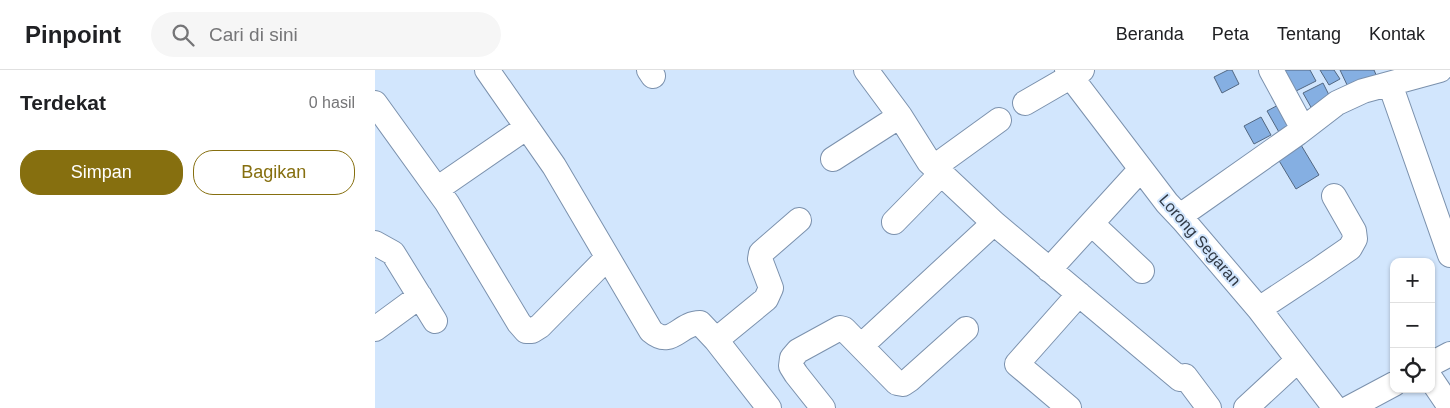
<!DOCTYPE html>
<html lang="id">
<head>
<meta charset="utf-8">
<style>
	body { margin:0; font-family:Arial,sans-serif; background:#f6f6f6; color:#202124 }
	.controls { position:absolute; right:15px; bottom:15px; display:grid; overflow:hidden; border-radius:10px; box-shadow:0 1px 4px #0004 }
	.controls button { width:45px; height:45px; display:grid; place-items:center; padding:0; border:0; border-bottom:1px solid #e0e0e0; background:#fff; color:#202124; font:25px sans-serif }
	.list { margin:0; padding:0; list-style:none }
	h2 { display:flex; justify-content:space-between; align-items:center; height:65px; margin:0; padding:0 20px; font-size:21px }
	h2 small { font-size:16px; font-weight:400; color:#757577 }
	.actions { display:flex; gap:10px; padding:15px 20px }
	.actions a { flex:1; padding:11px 0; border:1px solid #866f0f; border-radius:20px; text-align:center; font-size:18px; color:#866f0f }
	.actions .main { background:#866f0f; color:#fff }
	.icon { flex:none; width:28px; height:28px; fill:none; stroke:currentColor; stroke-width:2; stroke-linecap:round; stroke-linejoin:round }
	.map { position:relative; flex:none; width:1075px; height:338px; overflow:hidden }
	header { display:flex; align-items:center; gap:30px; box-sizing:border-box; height:70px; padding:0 25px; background:#fff; border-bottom:1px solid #e0e0e0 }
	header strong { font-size:24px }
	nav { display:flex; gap:28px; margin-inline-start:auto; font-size:18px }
	.search { width:350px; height:45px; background:#f6f6f6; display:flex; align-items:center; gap:12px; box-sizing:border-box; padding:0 18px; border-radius:28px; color:#757577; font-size:19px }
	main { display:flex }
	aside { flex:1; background:#fff }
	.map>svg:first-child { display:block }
	.building { fill:#85afe2; stroke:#526781 }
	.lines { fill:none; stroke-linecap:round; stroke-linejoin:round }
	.minor-casing { stroke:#7b91ad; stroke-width:26 }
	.minor { stroke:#fff; stroke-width:24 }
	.labels { text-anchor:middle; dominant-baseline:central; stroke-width:4; stroke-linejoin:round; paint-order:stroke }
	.street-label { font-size:16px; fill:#313a46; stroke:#d2e6fd }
</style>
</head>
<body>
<header>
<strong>Pinpoint</strong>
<div class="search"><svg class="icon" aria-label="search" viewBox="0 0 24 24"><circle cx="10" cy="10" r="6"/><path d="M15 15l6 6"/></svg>Cari di sini</div>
<nav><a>Beranda</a><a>Peta</a><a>Tentang</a><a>Kontak</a></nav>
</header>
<main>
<aside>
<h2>Terdekat<small>0 hasil</small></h2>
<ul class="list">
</ul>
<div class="actions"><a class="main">Simpan</a><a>Bagikan</a></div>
</aside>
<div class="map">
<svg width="1075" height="338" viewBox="0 0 1075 338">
	<rect width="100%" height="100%" fill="#d2e6fd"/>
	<path class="building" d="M853,0H857L864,14L847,23L839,7Z
		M901,0H935L941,11L913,25Z
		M945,0H959L965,9L954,15Z
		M965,0H999L1002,7L974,19Z
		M948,13L956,29L937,39L928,23Z
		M907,33L920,56L905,64L892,41Z
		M886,47L896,65L879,74L869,56Z
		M926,75L944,105L921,119L903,89Z"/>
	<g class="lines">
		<defs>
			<path id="minor" d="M112,0L179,96L276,261C297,279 304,253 325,253L341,270L394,338
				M274,0L278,6
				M491,0L525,46L554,92L619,153L805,309L810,306L834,338
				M692,0L696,7L792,133L808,150L884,239L960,338
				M896,0L928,59
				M1015,14L1075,185
				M0,33L72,133L144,253L151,261H157L165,256L232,188
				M650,33L707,0
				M458,89L525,46
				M559,97L624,50
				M62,119L152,57
				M805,146L923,63L962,33L988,21L1065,0
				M519,152L566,104
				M717,154L767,201
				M0,173L18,183L60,251
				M674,200L766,99
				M884,239L943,200L975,178L980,169L979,161L959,126
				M0,259L45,226
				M341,270L391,229L396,218L385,189L386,183L424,150
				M486,276L619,153
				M1056,294L1075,284
				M1056,309L1075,337
				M448,338L421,304L416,296L417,288L423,281L465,258L469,259L522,313L528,314L534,310L591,259
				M694,338L642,294L704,224
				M871,338L923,290
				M974,338L1019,314"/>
		</defs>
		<use href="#minor" class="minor-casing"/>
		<use href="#minor" class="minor"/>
	</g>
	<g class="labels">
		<g class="street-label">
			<text transform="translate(825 170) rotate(49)">Lorong Segaran</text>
		</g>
	</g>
</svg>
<div class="controls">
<button>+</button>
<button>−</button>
<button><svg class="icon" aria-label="locate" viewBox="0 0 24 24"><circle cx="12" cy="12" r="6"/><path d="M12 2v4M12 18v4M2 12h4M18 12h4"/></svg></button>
</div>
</div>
</main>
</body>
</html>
